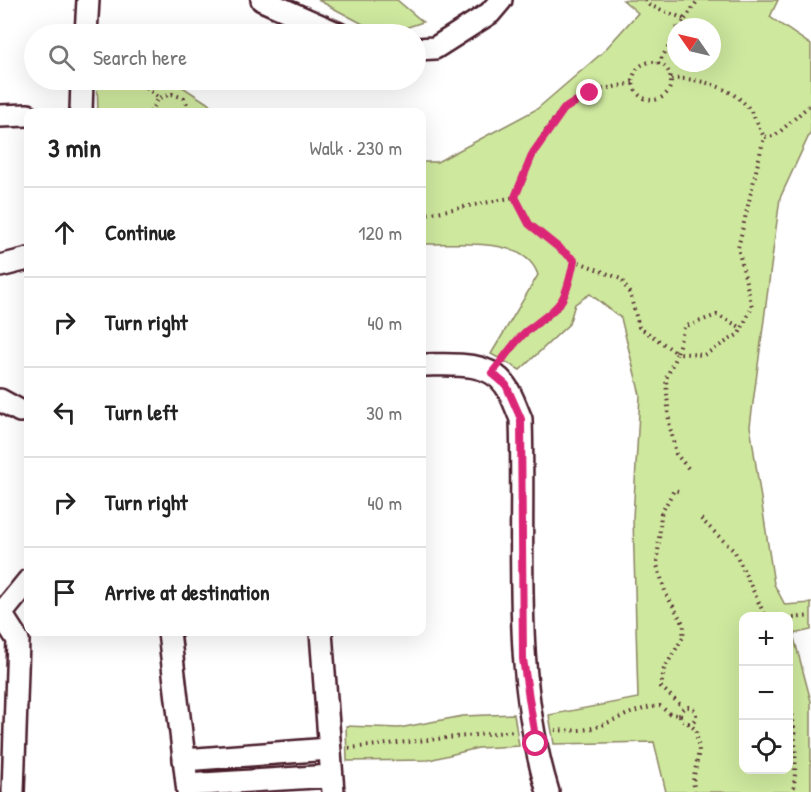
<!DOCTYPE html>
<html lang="en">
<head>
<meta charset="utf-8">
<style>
	body { margin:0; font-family:"Patrick Hand",sans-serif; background:#f2f2f2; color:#222 }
	.controls { position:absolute; right:18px; bottom:18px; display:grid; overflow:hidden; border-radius:12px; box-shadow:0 6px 24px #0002 }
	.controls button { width:54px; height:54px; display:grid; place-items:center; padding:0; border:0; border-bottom:2px solid #e0e0e0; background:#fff; color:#222; font:30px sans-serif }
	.compass { position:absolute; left:667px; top:18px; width:54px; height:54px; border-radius:50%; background:#fff; box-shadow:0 6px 24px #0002; rotate:304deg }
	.stop { position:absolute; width:18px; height:18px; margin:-14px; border:4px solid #db2777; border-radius:50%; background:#fff }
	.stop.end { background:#db2777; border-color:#fff; box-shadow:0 2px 6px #0008 }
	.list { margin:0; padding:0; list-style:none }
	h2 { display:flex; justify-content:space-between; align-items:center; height:78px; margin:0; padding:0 24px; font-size:26px }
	h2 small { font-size:20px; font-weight:400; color:#767676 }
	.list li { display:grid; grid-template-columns:39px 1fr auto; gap:18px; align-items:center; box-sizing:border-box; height:90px; padding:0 24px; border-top:2px solid #e0e0e0 }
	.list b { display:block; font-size:22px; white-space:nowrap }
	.list em { font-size:20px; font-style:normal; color:#767676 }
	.icon { flex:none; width:33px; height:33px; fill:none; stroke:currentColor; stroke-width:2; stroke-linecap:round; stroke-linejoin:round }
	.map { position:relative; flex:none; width:811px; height:792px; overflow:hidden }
	.search { position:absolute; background:#fff; box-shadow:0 6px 24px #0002; left:24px; top:24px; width:402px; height:66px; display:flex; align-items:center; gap:15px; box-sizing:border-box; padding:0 21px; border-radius:33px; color:#767676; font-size:22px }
	.panel { position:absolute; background:#fff; box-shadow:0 6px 24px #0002; left:24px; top:108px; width:402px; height:528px; border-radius:12px }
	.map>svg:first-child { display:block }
	.green { fill:#cee89e; stroke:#8c8464; stroke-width:1.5; fill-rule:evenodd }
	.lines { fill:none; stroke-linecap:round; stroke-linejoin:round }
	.minor-casing { stroke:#4a1f2b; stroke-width:26 }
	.path { stroke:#4a1f2b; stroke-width:4; stroke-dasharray:1.5 4.5; stroke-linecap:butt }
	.minor { stroke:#fff; stroke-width:21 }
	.route { stroke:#db2777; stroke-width:8 }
</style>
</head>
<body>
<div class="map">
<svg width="811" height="792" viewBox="0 0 811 792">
	<rect width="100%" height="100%" fill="#fff"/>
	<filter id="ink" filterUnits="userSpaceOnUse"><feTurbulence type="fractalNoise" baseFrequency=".0167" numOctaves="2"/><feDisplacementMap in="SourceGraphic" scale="12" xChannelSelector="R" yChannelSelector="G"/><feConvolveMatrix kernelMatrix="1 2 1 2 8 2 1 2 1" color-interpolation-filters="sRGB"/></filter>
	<g filter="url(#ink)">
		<path class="green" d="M318,0H397L423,22L396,31L374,30Z
			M623,0H778L770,17L811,45V131L780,198L750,426L774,584L785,605L811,603V630L793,634L811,701V792H666L654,742L554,744L549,715L638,698L633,518L640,395L621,318L590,294L575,304L569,324L520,370L491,354L538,275C525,235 457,245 422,244V162H437L537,109L602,53L638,13ZM676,27H712V63H676ZM744,616H788V770H744Z
			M97,80H172L221,112H98Z
			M514,714L519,746L478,748L429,760L347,761L346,726L399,728L463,716Z"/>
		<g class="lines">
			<defs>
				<path id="minor" d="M262,0L339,34
					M86,34L88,0
					M416,49L435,48L490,13L501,0
					M81,112L82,80
					M0,116L28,115
					M0,266L28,259
					M422,365C448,365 488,360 505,385C512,394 516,408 521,419C525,543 511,672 548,792
					M0,400L20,411
					M0,611L6,608L28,581
					M0,612L18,640L13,792
					M169,632L188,792
					M321,632L333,792
					M184,760L329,749
					M187,785L331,776"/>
			</defs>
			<use href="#minor" class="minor-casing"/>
			<path class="path" d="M645,0L649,5L685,19L680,27
				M685,19L698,0
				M633 81a19 19 0 1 1 38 0a19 19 0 1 1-38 0Z
				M658,64L676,34
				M671,79C695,77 728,86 745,104C753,112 759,127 764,137
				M137,80L159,98
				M633,83C620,86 606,88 592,92C549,106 530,159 515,197L529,224L574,260L621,279L630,294L639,327L677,353L684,327L717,315L742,328
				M150,112L159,98L172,94L184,98L191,112
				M422,215L515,197
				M504,358L527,331L544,321L560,306L569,285L574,260
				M688,468L676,454L669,422L666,379L677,353L704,355L739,334L752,307L738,248L764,137L775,136L811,104
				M678,491L674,490L661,514L657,565L666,594L684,625L683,637L664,669L661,687L683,707
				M701,519L735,552L765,616
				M788,621L793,618L811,616
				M788,691C795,723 798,760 793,792
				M680 715a8 8 0 1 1 16 0a8 8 0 1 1-16 0Z
				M688,723L696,730L699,751L693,781L695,792
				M555,730C571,731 587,731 602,725C622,717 638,708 660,706L670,714L679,715
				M349,748L515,731"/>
			<use href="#minor" class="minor"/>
		</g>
	</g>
	<g class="lines" filter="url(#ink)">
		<path class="route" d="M536,744L523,659L521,419L506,385L492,373C503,360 514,341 528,330C562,304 565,305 574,260L529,224L515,197L533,153L564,109L590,93"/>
	</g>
</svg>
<div class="controls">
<button>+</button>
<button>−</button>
<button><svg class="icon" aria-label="locate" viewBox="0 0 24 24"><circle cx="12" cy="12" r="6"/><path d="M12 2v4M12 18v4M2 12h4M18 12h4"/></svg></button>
</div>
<svg class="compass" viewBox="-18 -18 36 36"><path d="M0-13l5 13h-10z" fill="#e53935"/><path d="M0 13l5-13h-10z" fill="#767676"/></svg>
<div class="stop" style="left:536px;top:744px"></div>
<div class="stop end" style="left:590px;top:93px"></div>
<div class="search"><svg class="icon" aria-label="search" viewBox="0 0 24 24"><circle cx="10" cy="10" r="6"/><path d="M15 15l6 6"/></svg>Search here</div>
<section class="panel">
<h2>3 min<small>Walk · 230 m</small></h2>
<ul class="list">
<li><svg class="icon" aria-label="ahead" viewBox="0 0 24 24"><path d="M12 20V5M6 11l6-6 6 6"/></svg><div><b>Continue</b></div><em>120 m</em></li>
<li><svg class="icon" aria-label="right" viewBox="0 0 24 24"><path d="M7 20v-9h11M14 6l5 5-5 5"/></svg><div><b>Turn right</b></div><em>40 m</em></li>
<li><svg class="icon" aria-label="left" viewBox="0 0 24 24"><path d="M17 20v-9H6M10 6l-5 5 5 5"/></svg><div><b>Turn left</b></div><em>30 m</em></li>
<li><svg class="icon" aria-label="right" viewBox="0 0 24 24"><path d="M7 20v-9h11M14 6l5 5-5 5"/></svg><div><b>Turn right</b></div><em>40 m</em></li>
<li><svg class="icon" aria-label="arrive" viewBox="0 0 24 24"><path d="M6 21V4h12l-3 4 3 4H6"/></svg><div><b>Arrive at destination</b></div></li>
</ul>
</section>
</div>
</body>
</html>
